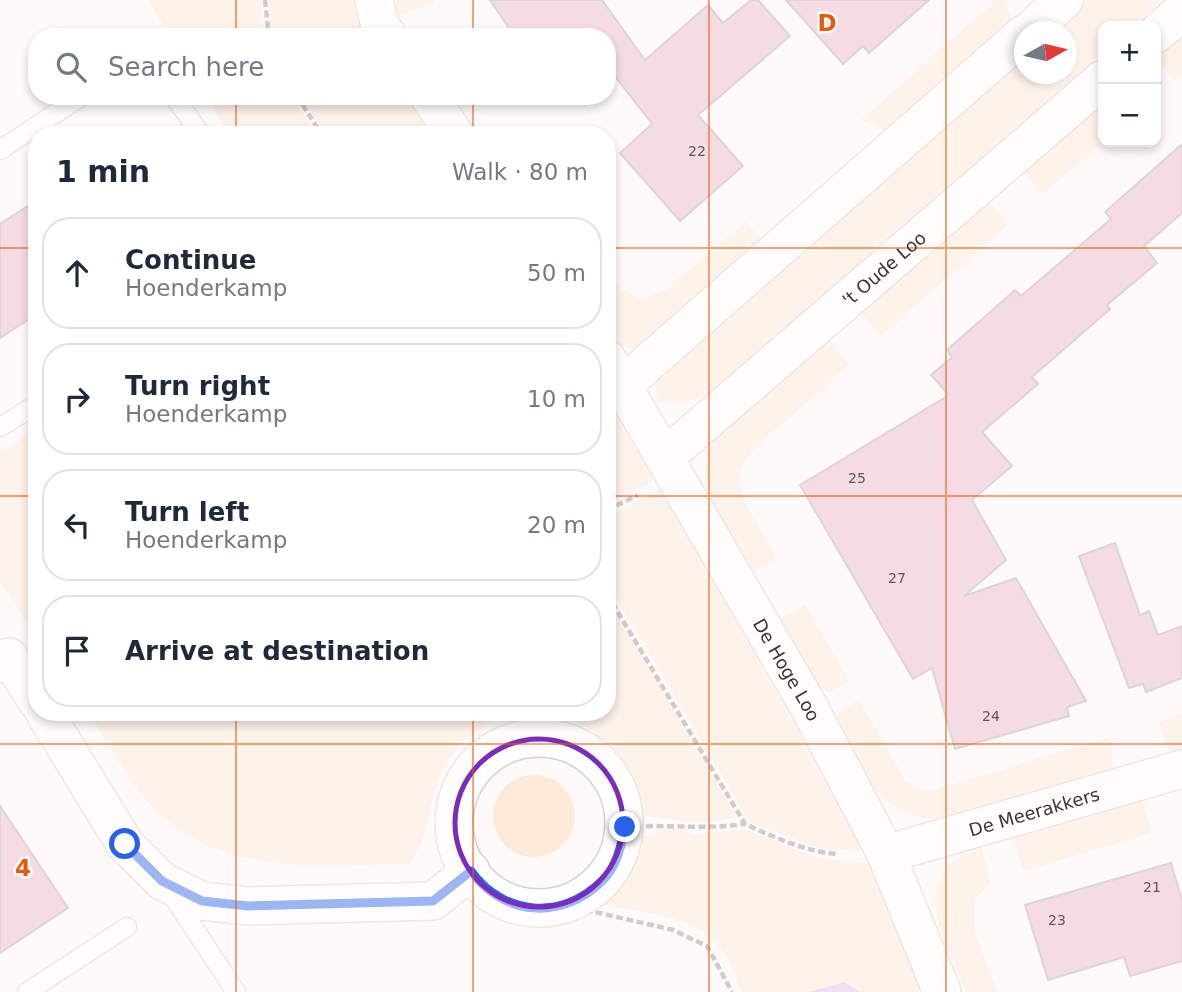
<!DOCTYPE html>
<html lang="en">
<head>
<meta charset="utf-8">
<style>
	body { margin:0; font-family:"DejaVu Sans",sans-serif; background:#f6f6f7; color:#1f2937 }
	.controls { position:absolute; right:21px; top:21px; display:grid; overflow:hidden; border-radius:14px; box-shadow:0 4px 10px #0003 }
	.controls button { width:63px; height:63px; display:grid; place-items:center; padding:0; border:0; border-bottom:2px solid #e0e1e3; background:#fff; color:#1f2937; font:35px sans-serif }
	.compass { position:absolute; left:1014px; top:21px; width:63px; height:63px; border-radius:50%; background:#fff; box-shadow:0 4px 10px #0003; rotate:82deg }
	.stop { position:absolute; width:21px; height:21px; margin:-16px; border:5px solid #2563eb; border-radius:50%; background:#fff }
	.stop.end { background:#2563eb; border-color:#fff; box-shadow:0 2px 7px #0008 }
	.list { margin:0; padding:0; list-style:none }
	h2 { display:flex; justify-content:space-between; align-items:center; height:91px; margin:0; padding:0 28px; font-size:30px }
	h2 small { font-size:23px; font-weight:400; color:#747a83 }
	.list li { display:grid; grid-template-columns:46px 1fr auto; gap:21px; align-items:center; box-sizing:border-box; height:112px; margin:0 14px 14px; padding:0 14px; border:2px solid #e0e1e3; border-radius:28px }
	.list b { display:block; font-size:26px; white-space:nowrap }
	.list p { margin:0; font-size:23px; white-space:nowrap; color:#747a83 }
	.list em { font-size:23px; font-style:normal; color:#747a83 }
	.icon { flex:none; width:38px; height:38px; fill:none; stroke:currentColor; stroke-width:2; stroke-linecap:round; stroke-linejoin:round }
	.map { position:relative; flex:none; width:1182px; height:992px; overflow:hidden }
	.search { position:absolute; background:#fff; box-shadow:0 4px 10px #0003; left:28px; top:28px; width:588px; height:77px; display:flex; align-items:center; gap:18px; box-sizing:border-box; padding:0 24px; border-radius:28px; color:#747a83; font-size:26px }
	.panel { position:absolute; background:#fff; box-shadow:0 4px 10px #0003; left:28px; top:126px; width:588px; height:595px; border-radius:28px }
	.map>svg:first-child { display:block }
	.green { fill:#fdead9 }
	.water { fill:#e2bfe2 }
	.building { fill:#e7b7cb; stroke:#afaaac; stroke-width:2 }
	.lines { fill:none; stroke-linecap:round; stroke-linejoin:round }
	.service-casing { stroke:#d6d1d1; stroke-width:21 }
	.minor-casing { stroke:#d6d1d1; stroke-width:40 }
	.path { stroke:#989595; stroke-width:4.5; stroke-dasharray:7 3.5; stroke-linecap:butt }
	.service { stroke:#fff; stroke-width:18 }
	.minor { stroke:#fff; stroke-width:37 }
	.route { stroke:#2563eb; stroke-width:9 }
	.marked { fill:none; stroke:#7b2cbf; stroke-width:5; stroke-linejoin:round }
	.grid { fill:none; stroke:#e8590c; stroke-width:2; stroke-opacity:0.55 }
	.labels { text-anchor:middle; dominant-baseline:central; stroke-width:5; stroke-linejoin:round; paint-order:stroke }
	.number-label { font-size:14px; fill:#63565a }
	.street-label { font-size:18px; fill:#373535; stroke:#fff }
	.grid-label { font-size:23px; text-anchor:middle; font-weight:bold; fill:#e8590c; stroke:#fff; stroke-width:5; stroke-linejoin:round; paint-order:stroke }
</style>
</head>
<body>
<div class="map">
<svg width="1182" height="992" viewBox="0 0 1182 992">
	<rect width="100%" height="100%" fill="#fffafa"/>
	<path class="green" d="M148,0H261L264,37H170Z
		M270,0H357L368,37H272Z
		M395,0H433L434,3L398,16Z
		M996,0H1005L1013,24L890,133L861,120Z
		M1080,0H1163L1133,26H1103V52L713,390C694,405 640,415 660,374L1024,49V74H1066V32L1045,31Z
		M1182,33V74L1174,81L1156,55Z
		M206,96H292L317,135H230Z
		M301,96H406L431,135H326Z
		M1103,101V142L1043,194L1022,171Z
		M988,201L1009,224L881,336L860,313Z
		M746,222L764,242L647,346C629,350 618,347 607,333V275L623,290L642,299L664,291Z
		M829,339L849,365L753,450C748,458 741,467 740,476C737,497 767,539 777,558L752,574C726,529 684,488 716,437Z
		M607,402L654,480L607,505Z
		M37,428V637L0,582V453Z
		M660,489L801,735L862,851L822,849L750,823L607,582V517Z
		M607,597L737,817C703,826 671,820 637,814C634,773 616,745 580,724C525,693 457,726 437,784C427,812 429,838 410,864C322,864 230,879 159,813C130,787 110,745 88,712H607Z
		M805,604L850,681L829,692L823,690L820,693L778,619Z
		M859,700L905,780L927,792L1110,737L1113,770L952,818C881,826 863,771 835,719L840,711Z
		M1182,714V748L1172,751L1166,747L1159,722Z
		M493 816a41 41 0 1 1 82 0a41 41 0 1 1-82 0Z
		M1138,801L1144,805L1152,833L1023,871L1014,838Z
		M672,828L696,835L745,829L820,859L867,863L928,992H860L844,982L809,992H741C719,915 673,919 606,905L635,839Z
		M982,848L991,883L974,900V929L997,992H966C945,940 902,872 982,848Z"/>
	<path class="water" d="M844,982L860,992H809Z"/>
	<path class="building" d="M490,0H602L645,60L708,5L723,23L751,0H758L790,36L698,115L743,166L680,221L620,153L652,124L607,66V37H515Z
		M786,0H929L869,53L863,46L843,64Z
		M1182,144V213L1144,246L1157,263L1107,305L1110,309L1032,377L1038,384L982,432L1012,466L972,500L1006,560L964,596L1016,578L1086,701L1067,707L1069,716L955,749L932,668L913,679L800,485L949,395L931,375L952,357L947,350L1015,290L1021,296L1111,219L1105,212Z
		M37,200V314L0,338V224Z
		M1115,543L1140,615L1149,611L1158,635L1182,626V678L1146,692L1143,684L1129,688L1079,556Z
		M0,806L68,908L0,953Z
		M1171,863L1182,900V961L1130,976L1124,957L1048,980L1025,905Z"/>
	<g class="lines">
		<defs>
			<path id="service" d="M174,96L201,135
				M0,150L82,96
				M0,427L37,404
				M170,892L236,992
				M27,992L127,927"/>
			<g id="minor">
				<path d="M374,0L379,23L388,37"/>
				<path d="M1028,32L1064,0"/>
				<path d="M1156,34L1182,11"/>
				<path d="M429,96L455,135"/>
				<path id="s1" d="M607,359L809,707L886,854L942,992"/>
				<path d="M624,384L1024,34"/>
				<path id="s2" d="M665,457L1103,79"/>
				<path d="M0,664L9,657L37,701"/>
				<path d="M44,712L125,844L162,881L202,901L248,906L433,901L471,871"/>
				<circle cx="539" cy="823" r="85"/>
				<path id="s3" d="M886,854L1182,769"/>
			</g>
		</defs>
		<use href="#service" class="service-casing"/>
		<use href="#minor" class="minor-casing"/>
		<path class="path" d="M265,0L269,37
			M297,96L322,135
			M607,510L638,495
			M607,594L745,824C774,837 806,852 838,854
			M625,827C666,824 705,830 745,824
			M565,905L673,930L707,946L732,992"/>
		<use href="#service" class="service"/>
		<use href="#minor" class="minor"/>
	</g>
	<g class="lines">
		<path class="route" d="M125,844L162,881L202,901L248,906L433,901L471,871C503,916 562,921 602,881C617,867 621,846 625,827"/>
	</g>
	<path d="M0 0H1182V992H0ZM455 823a84 84 0 1 1 168 0a84 84 0 1 1-168 0Z" fill="#fffafa" fill-opacity=".55" fill-rule="evenodd"/>
	<path class="marked" d="M455 823a84 84 0 1 1 168 0a84 84 0 1 1-168 0Z"/>
	<path class="grid" d="M236,0V37M473,0V37M709,0V992M946,0V992M236,96V135M473,96V135M0,248H37M607,248H1182M0,496H37M607,496H1182M236,712V992M473,712V992M0,744H1182"/>
	<g class="labels">
		<g class="number-label">
			<text x="697" y="151">22</text>
			<text x="857" y="478">25</text>
			<text x="897" y="578">27</text>
			<text x="991" y="716">24</text>
			<text x="1152" y="887">21</text>
			<text x="1057" y="920">23</text>
		</g>
		<g class="street-label">
			<text stroke="none"><textPath href="#s2" startOffset="289">'t Oude Loo</textPath></text>
			<text stroke="none"><textPath href="#s1" startOffset="359">De Hoge Loo</textPath></text>
			<text stroke="none"><textPath href="#s3" startOffset="154">De Meerakkers</textPath></text>
		</g>
	</g>
	<g class="grid-label">
		<text x="827" y="31">D</text>
		<text x="23" y="876">4</text>
	</g>
</svg>
<div class="controls">
<button>+</button>
<button>−</button>
</div>
<svg class="compass" viewBox="-18 -18 36 36"><path d="M0-13l5 13h-10z" fill="#e53935"/><path d="M0 13l5-13h-10z" fill="#747a83"/></svg>
<div class="stop" style="left:125px;top:844px"></div>
<div class="stop end" style="left:625px;top:827px"></div>
<div class="search"><svg class="icon" aria-label="search" viewBox="0 0 24 24"><circle cx="10" cy="10" r="6"/><path d="M15 15l6 6"/></svg>Search here</div>
<section class="panel">
<h2>1 min<small>Walk · 80 m</small></h2>
<ul class="list">
<li><svg class="icon" aria-label="ahead" viewBox="0 0 24 24"><path d="M12 20V5M6 11l6-6 6 6"/></svg><div><b>Continue</b><p>Hoenderkamp</p></div><em>50 m</em></li>
<li><svg class="icon" aria-label="right" viewBox="0 0 24 24"><path d="M7 20v-9h11M14 6l5 5-5 5"/></svg><div><b>Turn right</b><p>Hoenderkamp</p></div><em>10 m</em></li>
<li><svg class="icon" aria-label="left" viewBox="0 0 24 24"><path d="M17 20v-9H6M10 6l-5 5 5 5"/></svg><div><b>Turn left</b><p>Hoenderkamp</p></div><em>20 m</em></li>
<li><svg class="icon" aria-label="arrive" viewBox="0 0 24 24"><path d="M6 21V4h12l-3 4 3 4H6"/></svg><div><b>Arrive at destination</b></div></li>
</ul>
</section>
</div>
</body>
</html>
